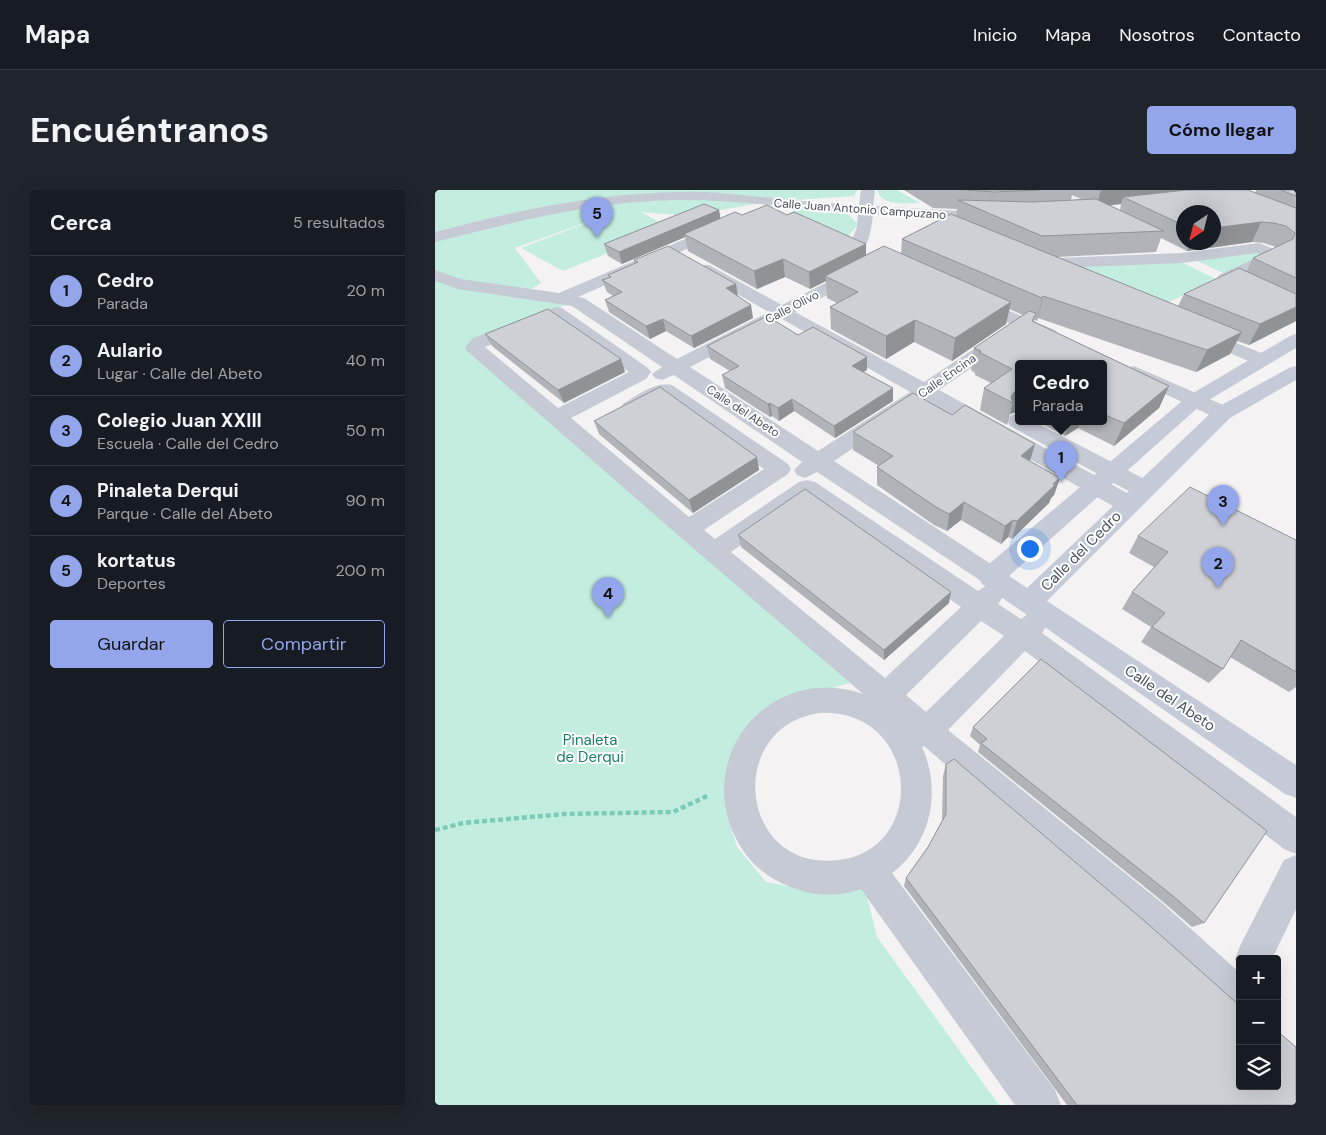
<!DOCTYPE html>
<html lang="es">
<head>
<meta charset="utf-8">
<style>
	body { margin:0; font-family:"DM Sans",sans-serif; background:#20242c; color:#f1f3f6 }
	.controls { position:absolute; right:15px; bottom:15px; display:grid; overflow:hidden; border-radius:5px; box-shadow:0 5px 20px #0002 }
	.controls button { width:45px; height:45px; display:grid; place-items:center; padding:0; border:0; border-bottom:1px solid #363941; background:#171b24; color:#f1f3f6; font:25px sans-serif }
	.compass { position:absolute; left:741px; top:15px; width:45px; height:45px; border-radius:50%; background:#171b24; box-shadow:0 5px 20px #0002; rotate:215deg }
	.you { position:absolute; left:594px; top:358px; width:18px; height:18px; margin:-12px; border:4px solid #fff; border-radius:50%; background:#1a73e8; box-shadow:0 0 0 8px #1a73e833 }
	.badge { display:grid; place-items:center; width:32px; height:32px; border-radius:50%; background:#93a5eb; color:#111; font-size:16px; font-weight:700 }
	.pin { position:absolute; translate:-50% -41px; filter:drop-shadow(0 1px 2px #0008) }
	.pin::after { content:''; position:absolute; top:26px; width:18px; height:15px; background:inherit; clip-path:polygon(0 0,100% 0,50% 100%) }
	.popup { position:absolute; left:580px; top:170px; width:92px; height:65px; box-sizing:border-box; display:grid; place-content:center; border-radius:5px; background:#171b24; filter:drop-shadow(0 1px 4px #0005); font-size:16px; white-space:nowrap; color:#9ea1a6 }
	.popup b { font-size:19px; color:#f1f3f6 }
	.popup::after { content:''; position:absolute; left:50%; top:100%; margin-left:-10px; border:10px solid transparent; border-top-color:#171b24 }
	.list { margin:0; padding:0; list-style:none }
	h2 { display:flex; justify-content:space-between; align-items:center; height:65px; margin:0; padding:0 20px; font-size:21px }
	h2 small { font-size:16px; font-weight:400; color:#9ea1a6 }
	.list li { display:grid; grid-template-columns:32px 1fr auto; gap:15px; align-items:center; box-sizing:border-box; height:70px; padding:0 20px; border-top:1px solid #363941 }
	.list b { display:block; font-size:19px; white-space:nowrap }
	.list p { margin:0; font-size:16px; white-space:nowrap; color:#9ea1a6 }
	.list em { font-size:16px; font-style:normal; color:#9ea1a6 }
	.actions { display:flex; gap:10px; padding:15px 20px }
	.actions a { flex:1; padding:11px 0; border:1px solid #93a5eb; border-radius:5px; text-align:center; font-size:18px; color:#93a5eb }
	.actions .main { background:#93a5eb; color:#111 }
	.icon { flex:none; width:28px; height:28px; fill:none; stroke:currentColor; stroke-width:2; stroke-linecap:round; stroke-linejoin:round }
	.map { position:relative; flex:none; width:861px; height:915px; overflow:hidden; border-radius:5px }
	header { display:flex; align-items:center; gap:30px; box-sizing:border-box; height:70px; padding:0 25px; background:#171b24; border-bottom:1px solid #363941 }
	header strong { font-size:24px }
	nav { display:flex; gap:28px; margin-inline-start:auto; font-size:18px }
	.intro { display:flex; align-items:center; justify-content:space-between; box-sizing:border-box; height:120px; padding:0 30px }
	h1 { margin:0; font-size:35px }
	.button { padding:12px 22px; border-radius:5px; background:#93a5eb; color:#111; font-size:18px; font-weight:700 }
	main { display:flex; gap:30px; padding:0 30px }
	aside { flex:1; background:#171b24; border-radius:5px; box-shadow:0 5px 20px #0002 }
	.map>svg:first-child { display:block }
	.green { fill:#c3eedf }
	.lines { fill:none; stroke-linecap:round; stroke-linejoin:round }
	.path { stroke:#7ccbb8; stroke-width:4.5; stroke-dasharray:5 3; stroke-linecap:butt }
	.street { fill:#c6cad5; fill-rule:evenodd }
	.secondary { fill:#c5cad9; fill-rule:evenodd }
	.wall { fill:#b2b3b8; fill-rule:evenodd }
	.shaded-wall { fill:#919296 }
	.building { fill:#cfd0d6; stroke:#919296 }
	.labels { text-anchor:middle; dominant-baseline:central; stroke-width:4; stroke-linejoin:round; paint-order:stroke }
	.far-street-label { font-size:12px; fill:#4a505e; stroke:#fff }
	.street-label { font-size:15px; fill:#4a505e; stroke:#fff }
	.park-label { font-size:15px; fill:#1c7f66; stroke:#fff }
</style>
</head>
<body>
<header>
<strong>Mapa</strong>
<nav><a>Inicio</a><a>Mapa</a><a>Nosotros</a><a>Contacto</a></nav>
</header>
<div class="intro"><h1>Encuéntranos</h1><a class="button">Cómo llegar</a></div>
<main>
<aside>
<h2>Cerca<small>5 resultados</small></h2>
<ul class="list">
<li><span class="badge">1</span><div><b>Cedro</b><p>Parada</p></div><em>20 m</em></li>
<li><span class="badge">2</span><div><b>Aulario</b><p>Lugar · Calle del Abeto</p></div><em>40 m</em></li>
<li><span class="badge">3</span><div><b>Colegio Juan XXIII</b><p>Escuela · Calle del Cedro</p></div><em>50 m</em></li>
<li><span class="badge">4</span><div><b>Pinaleta Derqui</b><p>Parque · Calle del Abeto</p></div><em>90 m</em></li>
<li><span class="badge">5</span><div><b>kortatus</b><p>Deportes</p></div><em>200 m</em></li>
</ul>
<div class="actions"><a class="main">Guardar</a><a>Compartir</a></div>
</aside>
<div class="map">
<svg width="861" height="915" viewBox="0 0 861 915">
	<rect width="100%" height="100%" fill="#f4f2f2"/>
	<path class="green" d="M0,0H422L419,6L330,12L252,26L206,22L235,38L128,81L86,58L180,22L80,58L106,93L84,107L131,115L40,152L253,338L415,493L347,512L322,527L296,637L302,657L331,692L384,702L430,698L442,747L564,915H0Z
		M442,0H462L485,13C469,13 448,17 442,0Z
		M365,18L413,24L423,34L413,47H406L354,23Z
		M823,61L831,64L790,84L760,70Z
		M744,71L783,90L718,119L636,77Z"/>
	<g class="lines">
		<path class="path" d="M0,640L28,633L129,624L238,622L272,606"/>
		<path class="street" d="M426,0H440L438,16L559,23L564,24L566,27L564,30L559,31L438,24C437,37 434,51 428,61H416L414,58L422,37L423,23C362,19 300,9 238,10C157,12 78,32 0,52V42C87,19 178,0 269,2C296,3 322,7 349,9C374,12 399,13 424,15Z
			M285,34L290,36L293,39L290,42L143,107L149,108L242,169L334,122L262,81L260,78L262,75H274L347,115L418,79H430L432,82L430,85L360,122L489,192L563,143L569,142L575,143L578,147L575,151L504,200L701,308L705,314L701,320L693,322L685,320L490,210L399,271L565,380L569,387L565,394L561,395L566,397L570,404L563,414L586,429C594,422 600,421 610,424L614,432L607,443L861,627V664L849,659L590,461L513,540L726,712L805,783V828L792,822L700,738L489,556L487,557C507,601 496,654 457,683L620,900L626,915H580L426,699C401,708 377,706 353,696C327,685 309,668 298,642C262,558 341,473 428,504L244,346L32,161L30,157L38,148L121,117L127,118L213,178L216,182L211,189L136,228L254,327L329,279L229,208L203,221L196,223L189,221L186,217L189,213C203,205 221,191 237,195L353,274L356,279L353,284L269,340L280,349L364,292L372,290L380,292L543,401L552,395L382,282L370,288L362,285L359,280L367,272L239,185L227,190L220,188L217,184L227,177L137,116L23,99L0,91V80L26,89L124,103ZM119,129L194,182L123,218L50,157ZM347,129L475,202L383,261L255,177ZM372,309L526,417L450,488L296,362ZM546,431L569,446L491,522L471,505ZM384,523C485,518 494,659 404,670C305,683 288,538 384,523Z
			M824,53L846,62L848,65L846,68L790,94L784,93L782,89L784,85L827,65L822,63L747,73L598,79L592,77L590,74L592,71L598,69L747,63Z
			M539,106L620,140L623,144L620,148L614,149L608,148L533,115L530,111L533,107Z
			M764,138L834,166L836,170L834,174L827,176L820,174L758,147L755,143L758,139Z
			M699,176L795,218L798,223L795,228L788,229L781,228L692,186L689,182L692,178Z
			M582,224L584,231H598L717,293L720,299L717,305L709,307L701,305L575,236L572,231L575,226Z
			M861,665V719L837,769H805V781L800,769L805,756L849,670Z"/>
		<path class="secondary" d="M861,144V158L767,214L574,386L592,398L781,218L854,178L861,176V190L795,228L612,411L861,575V608L850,604L585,420L547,394L543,387L547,380L753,206L855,146Z"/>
	</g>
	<path class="wall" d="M469,0H813L820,3L821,0H861V131L814,155L802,151L795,164L761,182L603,128L602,131L599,130V132L734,196L724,218L679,256L643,238L630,246L602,231H668V173H584V226L581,222L575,224L572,235L545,220L549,198L556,193L540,185V183L536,180L539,158L588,125L574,119L571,134L517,171L479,152L451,169L396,139L395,117L402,113L392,108L391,91L375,99L350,87L322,99L253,61L250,47L187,74L173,66L169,54L269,14L284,20L285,29L300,22L307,25L332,15L352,25L359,22L431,54V65L449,56L466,64L467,49L516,24L521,26L522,19L498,18ZM637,5L646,9L636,10ZM686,14L685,20L675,15ZM748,22H778V52H748ZM726,48L752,61L817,52L829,53L841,57L818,68L811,82L804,78L749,104L743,116L622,67L721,62Z
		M199,70L303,107L318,128L259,158L231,141L215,149L174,122L170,110L178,106L172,102L167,90L174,87L173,85L200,74Z
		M50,144L186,169L190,182L129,213L57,156Z
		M363,145L432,167V180L428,182L458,198V211L400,248L359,221L344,231L337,226L335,227L290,198L287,185L295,181L275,169L272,156Z
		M517,225L600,254L595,271L625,288L619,305L616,308L614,313L577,349L573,347L566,354L526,330L512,341L499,335L442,295V277L444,276L418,260V242Z
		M159,231L322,267L324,280L258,323L164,244Z
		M303,345L514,413L449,470L306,357Z
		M703,346L861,350V497L854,502L795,467L788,479L774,493L706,452L716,437L687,419L697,402L719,377L694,363Z
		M606,469L769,733L757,737L727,711L543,562L545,555L535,546L538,537Z
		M511,574L861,915H632L469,696L471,688L493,657L507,631L508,586Z"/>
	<path class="shaded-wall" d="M666,0H803L688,7L686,14L661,17Z
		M284,20L286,32L249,44L250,47L187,74L184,62Z
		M826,32L817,52L752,61L756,52H778V38Z
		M431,54V71L390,86L391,91L375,99L374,82Z
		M348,69L350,87L322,99L319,81Z
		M301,94L303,107L291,98Z
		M608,106L603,128L602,131L607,108Z
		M576,112L571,134L517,171L520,148Z
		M316,115L318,128L259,158L256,146Z
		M861,117V131L814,155L825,134Z
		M228,129L231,141L215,149L211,136Z
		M480,130L479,152L451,169V146Z
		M807,142L795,164L761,182L772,160Z
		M432,167V180L417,188V176Z
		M186,169L190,182L129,213L123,200Z
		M734,196L724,218L679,256L689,233Z
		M458,198V211L400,248L399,236Z
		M584,201V214L581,222L575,224L578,213L576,207L579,202Z
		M357,209L359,221L344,231L343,218Z
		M335,213L337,226L335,227L333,214Z
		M635,231H645L643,238L630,246Z
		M600,254L595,271L586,266Z
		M322,267L324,280L258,323L254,310Z
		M625,288L619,305L616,308L614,313L577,349L582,331Z
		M529,312L526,330L512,341L514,324Z
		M578,330L573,347L566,354L570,336Z
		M516,402L514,413L449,470V460Z"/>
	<path class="building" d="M532,0H604L559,2Z
		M751,0H813L861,18V88L818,68L858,49L860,43L851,36L839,33L826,32L778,38V22H748V35L688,7Z
		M846,0H861V6Z
		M661,9L729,41L607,46L523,10L597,12Z
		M269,14L284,20L184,62L169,54Z
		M332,15L352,25L359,22L431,54L374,82L348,69L319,81L249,44L300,22L307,25Z
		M516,24L807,142L772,160L608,106L607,108L467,49Z
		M233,56L301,94L291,98L316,115L256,146L228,129L211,136L170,110L187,102L167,90L176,87L173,85L203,72L199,70Z
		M449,56L576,112L520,148L480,130L451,146L395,117L423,102L390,86Z
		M804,78L861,104V117L825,134L749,104Z
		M113,119L186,169L123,200L50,144Z
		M594,121L601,123L597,131L734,196L689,233L668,224V173H584V201L579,202L576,207L578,213L549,198L577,179L544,162L546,161L539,158Z
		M332,126L363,145L378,137L432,167L417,176L458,198L399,236L357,209L343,218L335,213L333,214L287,185L304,176L272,156Z
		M225,197L322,267L254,310L159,231Z
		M478,203L517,225L530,215L600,254L586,266L625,288L618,294L620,295L582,331L578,330L570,336L529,312L514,324L501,317L442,277L458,266L418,242Z
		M755,297L861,350V482L806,450L788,479L717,437L730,423L697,402L733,362L703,346Z
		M370,299L516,402L449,460L303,345Z
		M606,469L832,641L769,733L738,706L546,553L552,549L538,537Z
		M519,569L713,734L805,816V896H842V841L861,857V915H642L471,688L493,657L511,624V574Z"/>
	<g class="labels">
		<g class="far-street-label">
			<text transform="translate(425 19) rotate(4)">Calle Juan Antonio Campuzano</text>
			<text transform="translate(357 117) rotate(-27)">Calle Olivo</text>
			<text transform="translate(512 186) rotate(-35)">Calle Encina</text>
			<text transform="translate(308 221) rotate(33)">Calle del Abeto</text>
		</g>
		<g class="street-label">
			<text transform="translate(646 361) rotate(-45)">Calle del Cedro</text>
			<text transform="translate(735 508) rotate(34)">Calle del Abeto</text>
		</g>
		<g class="park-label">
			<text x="155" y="550">Pinaleta<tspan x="155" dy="17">de Derqui</tspan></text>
		</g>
	</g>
</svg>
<div class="controls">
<button>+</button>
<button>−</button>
<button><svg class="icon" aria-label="layers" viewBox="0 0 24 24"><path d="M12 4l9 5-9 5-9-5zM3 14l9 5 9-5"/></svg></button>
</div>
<svg class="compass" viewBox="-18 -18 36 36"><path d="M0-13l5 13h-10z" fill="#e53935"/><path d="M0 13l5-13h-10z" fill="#9ea1a6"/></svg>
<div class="you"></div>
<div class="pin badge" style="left:626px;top:292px">1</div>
<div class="popup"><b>Cedro</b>Parada</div>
<div class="pin badge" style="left:783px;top:398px">2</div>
<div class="pin badge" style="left:788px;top:336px">3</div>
<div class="pin badge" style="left:173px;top:428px">4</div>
<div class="pin badge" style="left:162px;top:48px">5</div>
</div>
</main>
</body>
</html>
